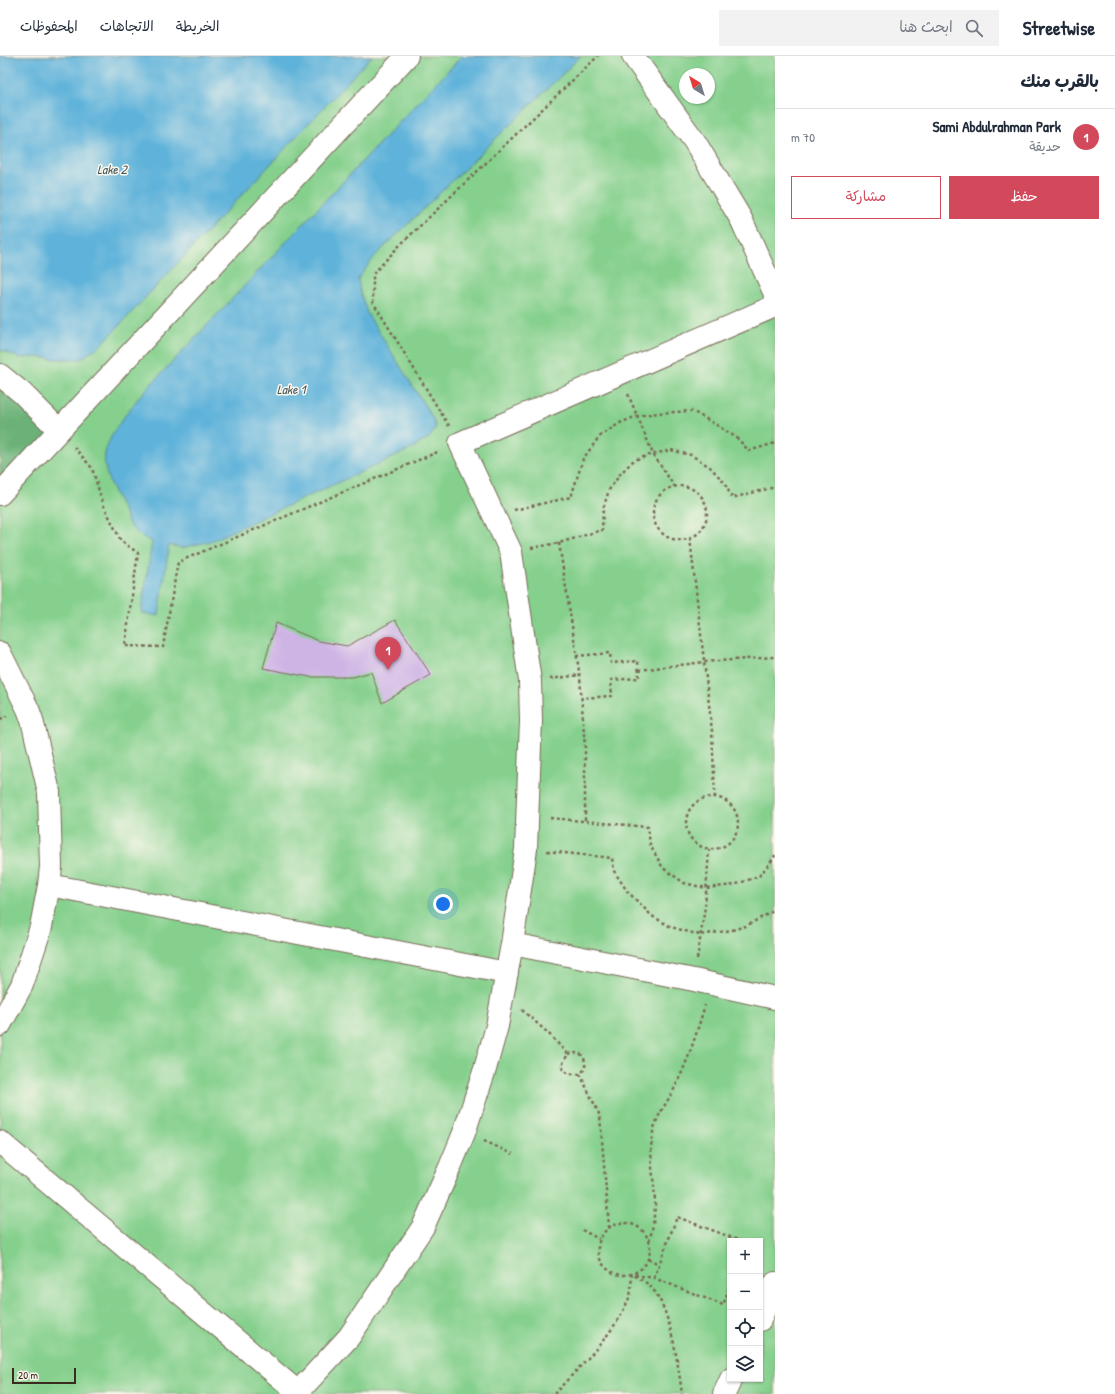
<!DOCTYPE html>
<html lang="ar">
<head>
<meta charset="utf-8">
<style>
	body { margin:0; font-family:"Patrick Hand","Playpen Sans Arabic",sans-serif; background:#f2f2f3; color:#1f2937; direction:rtl }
	.controls { position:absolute; right:12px; bottom:12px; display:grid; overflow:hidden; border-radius:0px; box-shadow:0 1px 3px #0004 }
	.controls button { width:36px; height:36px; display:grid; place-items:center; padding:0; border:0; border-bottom:1px solid #e0e1e3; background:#fff; color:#1f2937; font:20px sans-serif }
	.compass { position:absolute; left:679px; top:12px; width:36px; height:36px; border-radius:50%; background:#fff; box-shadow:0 1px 3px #0004; rotate:322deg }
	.scale { position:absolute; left:12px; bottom:10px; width:64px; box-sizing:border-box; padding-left:4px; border:2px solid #3b2a1e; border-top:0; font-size:11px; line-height:14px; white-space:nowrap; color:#3b2a1e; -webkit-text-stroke:3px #fbf7ec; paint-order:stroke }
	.you { position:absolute; left:443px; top:848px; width:14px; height:14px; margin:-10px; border:3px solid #fff; border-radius:50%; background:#1a73e8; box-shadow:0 0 0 6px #1a73e833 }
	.badge { display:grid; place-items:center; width:26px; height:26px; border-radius:50%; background:#d1495b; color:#fff; font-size:13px; font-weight:700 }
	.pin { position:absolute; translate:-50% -33px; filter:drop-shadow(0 1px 2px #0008) }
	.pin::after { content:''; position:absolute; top:21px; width:14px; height:12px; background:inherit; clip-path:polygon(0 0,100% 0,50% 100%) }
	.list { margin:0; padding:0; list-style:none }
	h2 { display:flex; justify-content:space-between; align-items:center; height:52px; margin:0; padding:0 16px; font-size:17px }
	h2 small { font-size:13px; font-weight:400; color:#747a83 }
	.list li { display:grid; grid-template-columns:26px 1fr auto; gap:12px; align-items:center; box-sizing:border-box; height:56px; padding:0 16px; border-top:1px solid #e0e1e3 }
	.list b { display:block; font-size:15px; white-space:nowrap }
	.list p { margin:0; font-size:13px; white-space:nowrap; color:#747a83 }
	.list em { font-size:13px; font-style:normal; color:#747a83 }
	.actions { display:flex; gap:8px; padding:12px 16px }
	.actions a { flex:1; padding:9px 0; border:1px solid #d1495b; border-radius:0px; text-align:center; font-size:14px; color:#d1495b }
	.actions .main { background:#d1495b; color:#fff }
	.icon { flex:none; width:22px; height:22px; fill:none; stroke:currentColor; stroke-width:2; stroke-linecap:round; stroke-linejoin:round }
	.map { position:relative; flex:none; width:775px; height:1338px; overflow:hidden; direction:ltr }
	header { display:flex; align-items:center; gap:24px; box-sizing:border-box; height:56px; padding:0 20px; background:#fff; border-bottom:1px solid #e0e1e3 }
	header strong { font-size:19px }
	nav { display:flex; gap:22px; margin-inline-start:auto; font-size:14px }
	.search { width:280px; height:36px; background:#f2f2f3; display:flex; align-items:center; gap:10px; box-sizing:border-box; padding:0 14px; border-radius:0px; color:#747a83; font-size:15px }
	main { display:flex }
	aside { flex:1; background:#fff }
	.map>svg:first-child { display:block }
	.green { fill:#85d08d; stroke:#607d56; fill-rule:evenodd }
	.forest { fill:#6cb278; stroke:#546e4b }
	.water { fill:#5eb2da; stroke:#4c6e7c }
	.building { fill:#ceb3e5 }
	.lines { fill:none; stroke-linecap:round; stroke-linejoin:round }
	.minor-casing { stroke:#786955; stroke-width:24 }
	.path { stroke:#786955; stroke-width:2.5; stroke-dasharray:3 3; stroke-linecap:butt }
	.minor { stroke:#fff; stroke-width:22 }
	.labels { text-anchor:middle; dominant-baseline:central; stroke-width:3; stroke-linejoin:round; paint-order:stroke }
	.water-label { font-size:13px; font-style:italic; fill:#475a60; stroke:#fbf7ec }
</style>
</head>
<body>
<header>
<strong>Streetwise</strong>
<div class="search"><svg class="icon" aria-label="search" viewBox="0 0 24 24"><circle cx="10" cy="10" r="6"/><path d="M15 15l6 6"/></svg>ابحث هنا</div>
<nav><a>الخريطة</a><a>الاتجاهات</a><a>المحفوظات</a></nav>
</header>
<main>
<aside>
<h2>بالقرب منك<small></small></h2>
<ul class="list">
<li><span class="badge">1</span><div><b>Sami Abdulrahman Park</b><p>حديقة</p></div><em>70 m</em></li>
</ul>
<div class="actions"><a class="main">حفظ</a><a>مشاركة</a></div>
</aside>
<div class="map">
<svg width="775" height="1338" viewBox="0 0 775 1338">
	<rect width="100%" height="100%" fill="#fbf7ec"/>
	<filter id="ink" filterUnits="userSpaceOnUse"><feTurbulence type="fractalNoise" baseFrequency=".025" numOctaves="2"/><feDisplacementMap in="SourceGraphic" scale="8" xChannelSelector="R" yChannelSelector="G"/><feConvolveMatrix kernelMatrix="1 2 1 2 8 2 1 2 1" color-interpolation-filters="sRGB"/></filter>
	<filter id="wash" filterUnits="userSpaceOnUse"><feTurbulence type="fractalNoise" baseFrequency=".012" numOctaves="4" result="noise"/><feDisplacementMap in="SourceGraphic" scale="16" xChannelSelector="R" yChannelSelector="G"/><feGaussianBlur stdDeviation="0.9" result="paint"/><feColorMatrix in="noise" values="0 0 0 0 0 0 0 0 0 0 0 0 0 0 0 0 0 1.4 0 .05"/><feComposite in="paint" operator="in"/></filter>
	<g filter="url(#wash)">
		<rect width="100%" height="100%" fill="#eadfbb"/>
		<path class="green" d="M0,0H775V1338H0ZM685,18H709V42H685ZM730,1185H760V1323H730Z"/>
		<path class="forest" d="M0,321L59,374L0,438Z"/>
		<path class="water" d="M0,0H372L101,289L80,303H56L39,301L20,302L0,294Z
			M462,0H581L375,200L358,223L360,235L367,257L432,361L436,372L429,382L411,393L211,485L182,492L169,489L159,560L141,557L152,486C145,482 138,479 132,472C128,468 126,461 124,456C116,439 102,418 105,398C108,379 128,356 140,340Z"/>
		<g id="blocks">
			<path class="building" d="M395,564L431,619L382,647L371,616L353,621H310L263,612L276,567L319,585L347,590Z"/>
		</g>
	</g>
	<g filter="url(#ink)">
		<use href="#blocks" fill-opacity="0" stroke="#786955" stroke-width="1"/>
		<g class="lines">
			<defs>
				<path id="minor" d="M633,0L695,86L741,163L775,238
					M0,319L22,337L59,374
					M0,438L407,0
					M0,597L28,653L32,664L49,736L51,811L49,829L41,871L22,929L0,969
					M49,829L507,917
					M512,888L694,924L775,942
					M0,1086L300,1338
					M760,1264L775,1227
					M298,1336L349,1281L423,1171L450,1111L464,1077L485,1013L497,970L512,888L526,793L531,665L530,625L511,496L460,387L775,250
					M724,1338L731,1323"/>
			</defs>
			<use href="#minor" class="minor-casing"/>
			<path class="path" d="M628,338L653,398L674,430
				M449,370L373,246V218L400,189L598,0
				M74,391L92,412L103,448L121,485L138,497L125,590L163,591L178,506L440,395
				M653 457a27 27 0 1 1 54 0a27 27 0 1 1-54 0Z
				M514,454L571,441L583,403L599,381L620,367L637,360L658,357L692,355L715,368L737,382L749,395L775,387
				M690,482L712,675L715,741
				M559,487L580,621L585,692V766
				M531,492L559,487L602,474L603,453L609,434L621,417L634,404L653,398L671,394L691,399L710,411L724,426L732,442L775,431
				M576,600L610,597L611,607L638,605L639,622L611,624L612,640L581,642
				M639,614L704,606L775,601
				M550,623L580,619
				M0,663L7,660
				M686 767a26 26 0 1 1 52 0a26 26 0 1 1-52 0Z
				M550,762L648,771L650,789L663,812L684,827L706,832L734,829L759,820L774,802L775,799
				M547,795L612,802L614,815L627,835L652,860L671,871L700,879L732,874L746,870L775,854
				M697,903L705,851L709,794
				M522,954L548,977L568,998L563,1007V1014L569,1018H580
				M568,998C581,995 586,999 585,1013L580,1018L600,1060L609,1171
				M484,1085L513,1098
				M598 1193a26 26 0 1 1 52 0a26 26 0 1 1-52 0Z
				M582,1174L599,1183
				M649,1185C653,1173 654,1161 655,1149C655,1124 648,1101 653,1076C657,1058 670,1043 677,1027C689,1002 697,976 705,949
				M648,1203L659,1208
				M635,1219L654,1222L723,1249L730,1230
				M654,1222L677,1161L741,1185
				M554,1338C580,1310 615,1278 629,1242C632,1235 631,1226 632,1218C638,1222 645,1225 650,1230C671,1251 678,1309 682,1338"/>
			<use href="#minor" class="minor"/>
		</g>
	</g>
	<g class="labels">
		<g class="water-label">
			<text x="112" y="113">Lake 2</text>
			<text x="291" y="333">Lake 1</text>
		</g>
	</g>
</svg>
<div class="controls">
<button>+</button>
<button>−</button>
<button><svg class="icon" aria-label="locate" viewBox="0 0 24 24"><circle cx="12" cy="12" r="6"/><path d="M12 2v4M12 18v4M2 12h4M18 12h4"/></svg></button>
<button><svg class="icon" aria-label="layers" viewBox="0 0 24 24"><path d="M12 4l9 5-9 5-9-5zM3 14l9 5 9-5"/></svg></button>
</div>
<svg class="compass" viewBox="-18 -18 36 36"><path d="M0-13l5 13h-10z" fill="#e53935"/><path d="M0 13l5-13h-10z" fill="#747a83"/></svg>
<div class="scale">20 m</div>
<div class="you"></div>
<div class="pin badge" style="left:388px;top:614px">1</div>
</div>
</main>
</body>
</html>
